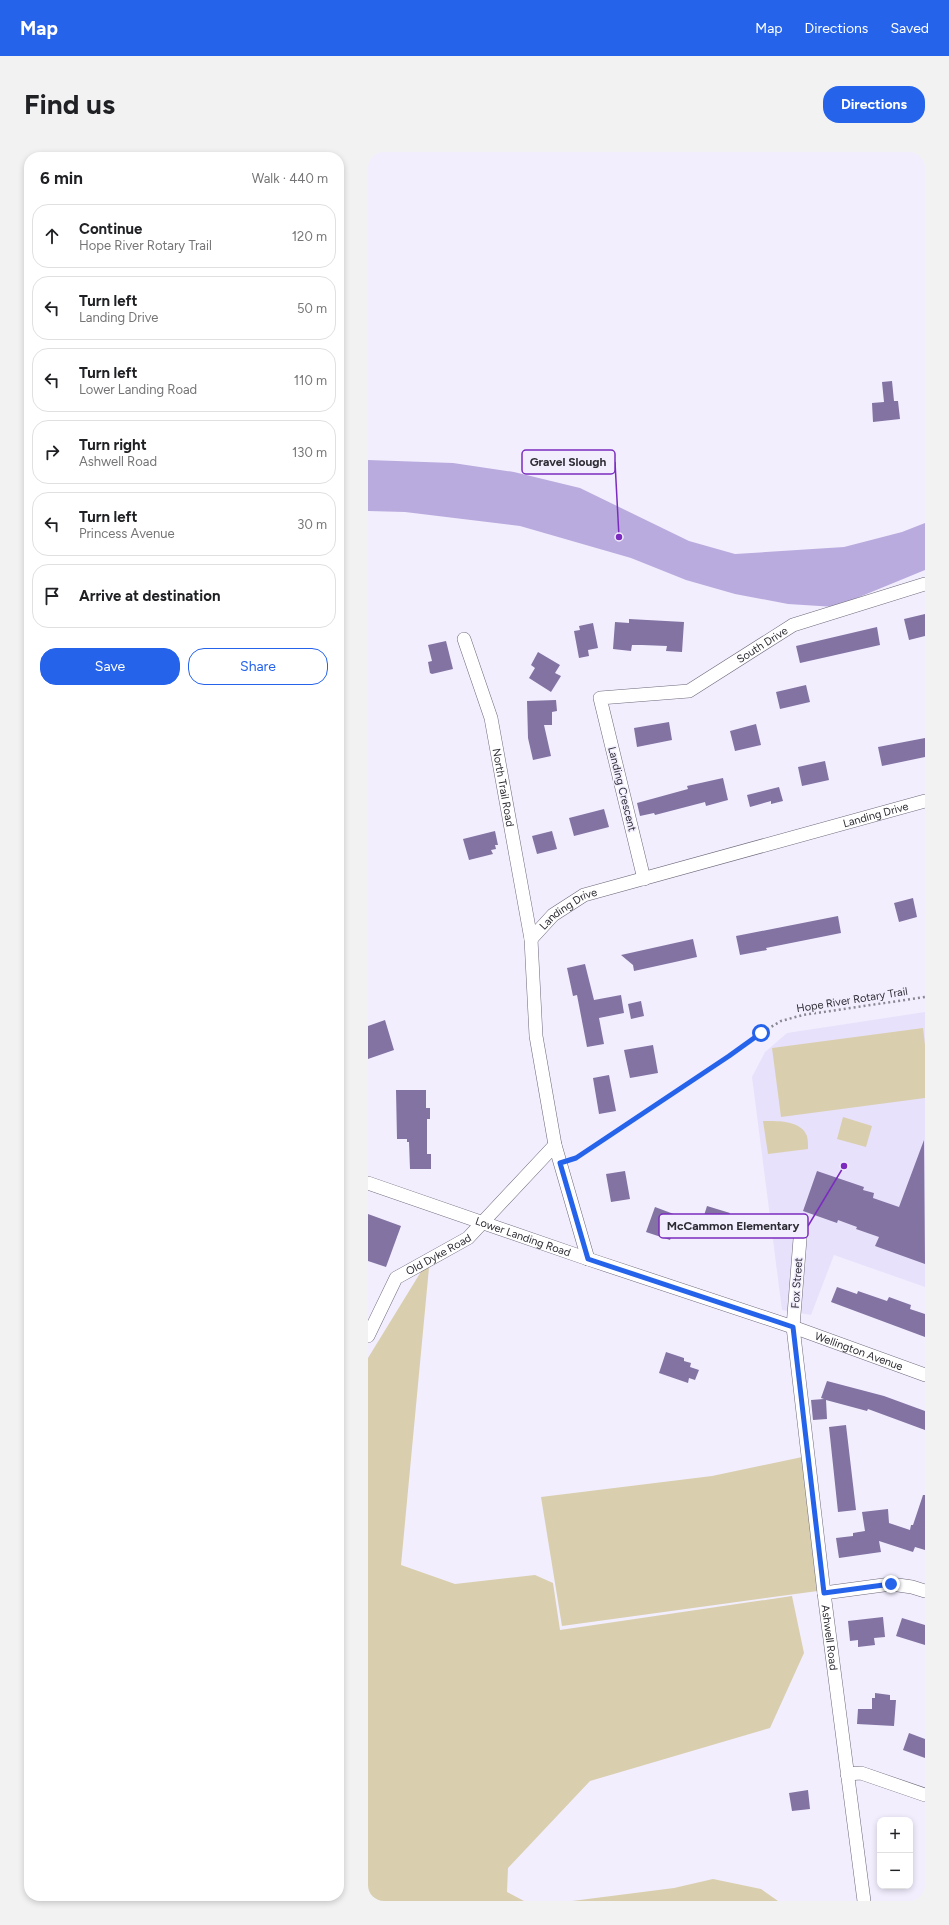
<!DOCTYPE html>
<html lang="en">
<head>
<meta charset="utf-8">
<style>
	body { margin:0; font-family:Figtree,sans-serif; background:#f2f2f2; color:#202124 }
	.controls { position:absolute; right:12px; bottom:12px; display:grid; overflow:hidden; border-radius:8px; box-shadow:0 2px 6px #0003 }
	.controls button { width:36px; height:36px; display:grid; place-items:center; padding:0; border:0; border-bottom:1px solid #e0e0e0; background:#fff; color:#202124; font:20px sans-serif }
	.stop { position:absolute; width:12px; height:12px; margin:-9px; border:3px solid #2563eb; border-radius:50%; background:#fff }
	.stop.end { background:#2563eb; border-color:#fff; box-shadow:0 1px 4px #0008 }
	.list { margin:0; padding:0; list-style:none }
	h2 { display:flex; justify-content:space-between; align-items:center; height:52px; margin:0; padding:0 16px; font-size:17px }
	h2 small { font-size:13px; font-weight:400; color:#757577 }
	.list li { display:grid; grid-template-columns:26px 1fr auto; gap:12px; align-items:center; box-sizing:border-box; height:64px; margin:0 8px 8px; padding:0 8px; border:1px solid #e0e0e0; border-radius:16px }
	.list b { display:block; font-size:15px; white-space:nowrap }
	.list p { margin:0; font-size:13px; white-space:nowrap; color:#757577 }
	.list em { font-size:13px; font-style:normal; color:#757577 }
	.actions { display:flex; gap:8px; padding:12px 16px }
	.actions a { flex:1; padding:9px 0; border:1px solid #2563eb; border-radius:16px; text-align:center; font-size:14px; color:#2563eb }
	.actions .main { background:#2563eb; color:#fff }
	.icon { flex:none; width:22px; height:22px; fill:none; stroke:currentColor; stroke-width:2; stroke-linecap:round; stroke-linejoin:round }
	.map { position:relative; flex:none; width:557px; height:1749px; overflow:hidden; border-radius:16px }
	header { display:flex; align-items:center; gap:24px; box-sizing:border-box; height:56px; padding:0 20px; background:#2563eb; color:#fff }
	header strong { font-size:19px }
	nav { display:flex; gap:22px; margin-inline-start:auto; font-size:14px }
	.intro { display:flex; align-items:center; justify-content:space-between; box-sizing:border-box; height:96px; padding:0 24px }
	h1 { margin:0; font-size:28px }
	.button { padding:10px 18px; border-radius:16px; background:#2563eb; color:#fff; font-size:14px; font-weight:700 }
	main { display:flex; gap:24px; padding:0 24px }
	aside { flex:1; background:#fff; border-radius:16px; box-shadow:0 2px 6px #0003 }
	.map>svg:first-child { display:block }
	.built { fill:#e8e1fb }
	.green { fill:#d9cfae }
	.water { fill:#baabde }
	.building { fill:#8273a3 }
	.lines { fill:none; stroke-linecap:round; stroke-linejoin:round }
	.minor-casing { stroke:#6e697a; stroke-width:14 }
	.path { stroke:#8a8893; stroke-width:2.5; stroke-dasharray:2 3; stroke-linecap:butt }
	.minor { stroke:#fff; stroke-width:13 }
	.route { stroke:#2563eb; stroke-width:5 }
	.labels { text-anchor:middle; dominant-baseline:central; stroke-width:3; stroke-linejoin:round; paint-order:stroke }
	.street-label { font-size:11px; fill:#2e2c33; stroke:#f2eefe }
	.leader { fill:none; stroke:#7b2cbf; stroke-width:1.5 }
	.callout-dot { fill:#7b2cbf; stroke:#f2eefe; stroke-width:1.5 }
	.callout { fill:#f2eefe; stroke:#7b2cbf; stroke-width:1.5 }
	.callout-label { font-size:12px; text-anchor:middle; font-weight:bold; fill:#2e2c33 }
</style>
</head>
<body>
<header>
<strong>Map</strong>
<nav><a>Map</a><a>Directions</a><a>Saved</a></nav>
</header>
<div class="intro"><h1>Find us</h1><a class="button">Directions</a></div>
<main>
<aside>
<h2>6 min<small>Walk · 440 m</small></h2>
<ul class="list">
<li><svg class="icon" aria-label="ahead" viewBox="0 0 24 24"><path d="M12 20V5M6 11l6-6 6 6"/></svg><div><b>Continue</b><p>Hope River Rotary Trail</p></div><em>120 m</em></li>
<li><svg class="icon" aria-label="left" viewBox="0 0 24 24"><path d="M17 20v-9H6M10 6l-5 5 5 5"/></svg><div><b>Turn left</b><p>Landing Drive</p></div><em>50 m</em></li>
<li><svg class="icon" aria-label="left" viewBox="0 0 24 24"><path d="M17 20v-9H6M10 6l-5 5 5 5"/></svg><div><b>Turn left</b><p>Lower Landing Road</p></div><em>110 m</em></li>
<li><svg class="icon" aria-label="right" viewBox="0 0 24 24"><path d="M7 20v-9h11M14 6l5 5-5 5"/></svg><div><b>Turn right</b><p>Ashwell Road</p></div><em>130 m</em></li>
<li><svg class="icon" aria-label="left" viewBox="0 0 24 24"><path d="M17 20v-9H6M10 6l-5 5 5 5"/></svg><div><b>Turn left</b><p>Princess Avenue</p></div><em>30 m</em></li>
<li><svg class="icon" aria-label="arrive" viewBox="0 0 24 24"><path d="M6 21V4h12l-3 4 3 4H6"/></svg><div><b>Arrive at destination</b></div></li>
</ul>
<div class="actions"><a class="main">Save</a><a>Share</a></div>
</aside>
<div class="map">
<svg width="557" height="1749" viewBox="0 0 557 1749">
	<rect width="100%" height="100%" fill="#f2eefe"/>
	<path class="built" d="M557,860V1135L466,1103L443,1163L414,1158L384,925L397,900L419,881Z"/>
	<path class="green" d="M555,876L557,893V946L413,965L404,896Z
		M475,965L504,974L498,995L469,987Z
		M395,969C409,969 433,968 439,984C440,988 440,993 440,997L400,1002Z
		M62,1105L33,1413L87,1432L167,1423L185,1431L192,1478L424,1444L436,1501L402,1576L222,1629L140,1716L139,1740L156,1749H0V1206Z
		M439,1304L457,1438L194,1474L173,1345L344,1324Z
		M345,1727L393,1737L410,1749H204L306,1736Z"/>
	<path class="water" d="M0,308L85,311L146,320L212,336L321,389L367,402L476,395L534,380L557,371V418L467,455L420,452L367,442L318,428L263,406L152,374L37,360L0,359Z"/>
	<path class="building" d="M524,229L526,249H530L532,267L505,270L504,251L516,250L514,230Z
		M557,462V484L541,488L536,467Z
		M261,467L316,470L314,500L298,499L299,494L274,493H264L263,499L245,497L247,470L261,471Z
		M225,471L230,496L220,498L221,504L211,506L206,479L212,478L211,474Z
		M509,475L512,493L432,511L428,494Z
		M78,489L85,517L64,522L62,521L60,510L64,509L60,493Z
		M170,500L192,513L187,521L193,524L183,540L161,526L167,516L163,513Z
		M438,533L442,550L412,557L408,540Z
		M188,548L189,559L184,560V573H176L183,604L165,608L160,586L159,549Z
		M301,570L304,588L269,595L266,576Z
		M388,572L393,593L367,599L362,579Z
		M557,586V605L514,614L510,595Z
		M457,609L461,628L434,634L430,615Z
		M355,626L360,648L338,654L337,650L287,663L286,661L272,664L269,651L320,637L319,634Z
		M411,635L415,649L403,652V649L382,655L379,643Z
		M236,657L241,675L206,684L201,666Z
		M127,679L130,693H127L128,697L123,698L125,702L101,708L95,687Z
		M184,679L189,697L169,702L164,684Z
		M545,746L549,765L531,770L526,751Z
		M470,764L473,781L398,796L399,798L372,803L368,784Z
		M325,787L329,805L307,810L266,819L265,813L253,803Z
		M217,812L226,848L253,843L256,861L231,866L236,892L219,895L209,843L205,844L199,816Z
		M273,849L276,864L263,867L260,852Z
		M17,868L26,898L0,907V874Z
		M285,893L290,921L262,926L256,898Z
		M241,923L248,959L231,962L225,926Z
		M28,938H58V956H62V967H59V1002H63V1017H42L41,990H39V987H29Z
		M556,988L557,1112L507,1094L511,1085L488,1077L489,1075L470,1068L469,1071L435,1059L449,1019L496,1035L495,1038L506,1041L505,1046L531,1055Z
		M257,1019L262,1047L243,1050L238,1022Z
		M339,1054L362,1061L356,1079L333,1073Z
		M287,1055L311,1064L302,1088L278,1080Z
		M0,1062L33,1074L18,1115L0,1109Z
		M469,1135L489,1142L490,1139L519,1149L521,1145L543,1153L542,1157L557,1162V1185L463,1150Z
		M298,1200L316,1206V1209L323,1211L322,1215L331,1218L327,1228L321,1226L320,1231L291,1221Z
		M459,1229L516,1244L557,1259V1278L500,1257L499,1259L458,1248L459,1267L445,1268L443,1248L456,1247L453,1246Z
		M478,1273L488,1358L470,1360L461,1275Z
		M555,1343H557V1398L547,1395L545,1400L511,1389L513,1400L471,1406L468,1386L485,1384V1381L497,1379L494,1360L520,1357L521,1371L542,1378L543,1373H545Z
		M515,1465L517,1485L506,1486L507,1493L490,1495V1488L482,1489L480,1469Z
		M534,1466L557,1473V1493L528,1484Z
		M507,1541L522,1543V1548H528L526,1574L489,1572L490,1557H504V1546H507Z
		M541,1581L557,1587V1606L535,1598Z
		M440,1638L442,1657L424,1659L421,1641Z"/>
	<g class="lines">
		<defs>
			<g id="minor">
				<path id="s1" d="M96,487L123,566L163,787L168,884L187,993L220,1107"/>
				<path id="s2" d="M276,727L232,546L321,539L425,473L557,432"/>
				<path id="s3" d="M163,787L185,763L216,743L557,649"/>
				<path id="s4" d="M0,1031L220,1107L425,1175L557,1223"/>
				<path id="s5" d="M432,1087L425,1175L456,1441L496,1749"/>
				<path id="s6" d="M0,1184L28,1126L100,1086L187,993"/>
				<path d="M456,1441L523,1432L544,1435L557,1439"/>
				<path d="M479,1622L493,1621L557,1643"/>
			</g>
		</defs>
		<use href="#minor" class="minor-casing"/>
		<path class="path" d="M204,1008L361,904L393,881L413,869L435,863L557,845"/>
		<use href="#minor" class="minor"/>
	</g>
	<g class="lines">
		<path class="route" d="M393,881L361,904L208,1006L192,1011L220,1107L425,1175L456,1441L523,1432"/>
	</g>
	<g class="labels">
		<g class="street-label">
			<text stroke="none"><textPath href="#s2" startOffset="362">South Drive</textPath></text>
			<text stroke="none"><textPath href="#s1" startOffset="154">North Trail Road</textPath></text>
			<text transform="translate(254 637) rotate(76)">Landing Crescent</text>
			<text stroke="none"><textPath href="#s3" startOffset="372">Landing Drive</textPath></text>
			<text stroke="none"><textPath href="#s3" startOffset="49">Landing Drive</textPath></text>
			<text transform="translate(484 848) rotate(-9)">Hope River Rotary Trail</text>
			<text stroke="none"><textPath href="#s4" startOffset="164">Lower Landing Road</textPath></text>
			<text stroke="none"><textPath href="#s6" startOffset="113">Old Dyke Road</textPath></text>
			<text transform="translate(429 1131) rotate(-86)">Fox Street</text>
			<text stroke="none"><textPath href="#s4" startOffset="519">Wellington Avenue</textPath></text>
			<text stroke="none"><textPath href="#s5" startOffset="401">Ashwell Road</textPath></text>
		</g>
	</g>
	<path class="leader" d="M251 385L247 310M476 1014L440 1074"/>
	<g class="callout-dot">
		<circle cx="251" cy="385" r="4"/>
		<circle cx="476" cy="1014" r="4"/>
	</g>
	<g class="callout">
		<rect x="154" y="298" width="93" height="24" rx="4"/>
		<rect x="291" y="1062" width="149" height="24" rx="4"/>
	</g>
	<g class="callout-label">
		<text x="200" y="314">Gravel Slough</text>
		<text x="365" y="1078">McCammon Elementary</text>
	</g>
</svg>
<div class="controls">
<button>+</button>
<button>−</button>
</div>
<div class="stop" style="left:393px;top:881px"></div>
<div class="stop end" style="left:523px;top:1432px"></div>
</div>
</main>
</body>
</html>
